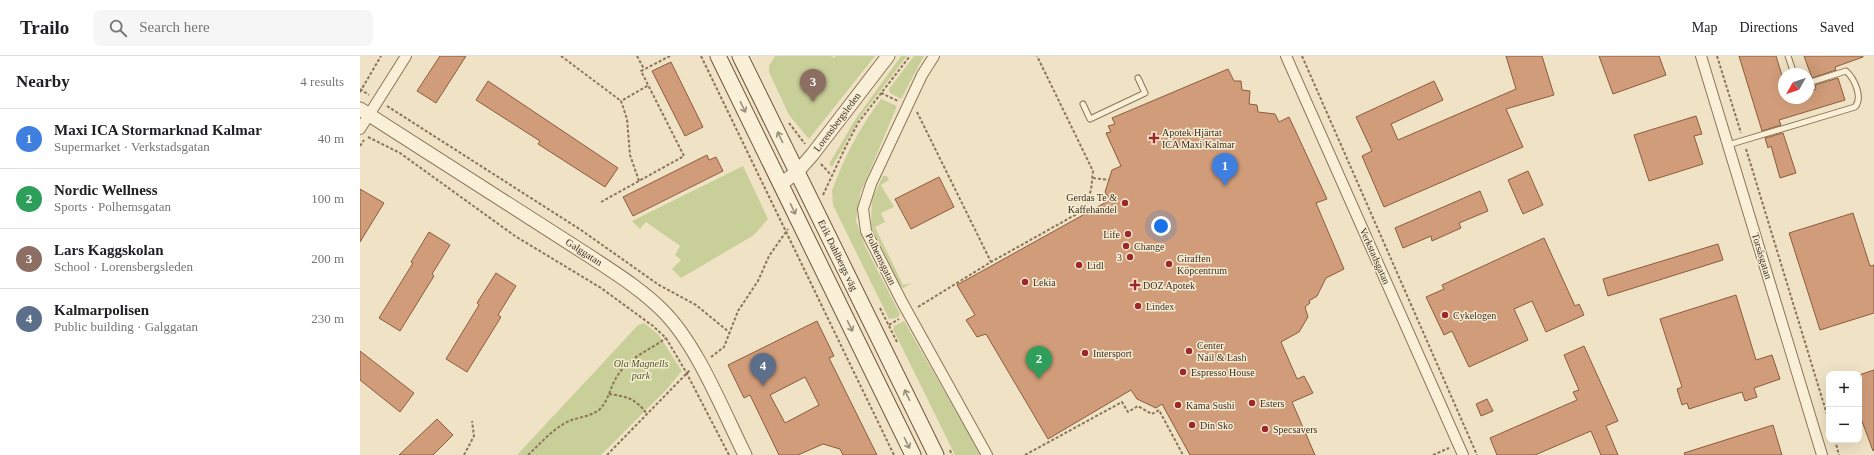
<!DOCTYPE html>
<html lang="en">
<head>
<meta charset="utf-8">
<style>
	body { margin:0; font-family:"Times New Roman",serif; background:#f6f6f6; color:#202124 }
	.controls { position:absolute; right:12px; bottom:12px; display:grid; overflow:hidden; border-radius:8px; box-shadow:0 4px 16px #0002 }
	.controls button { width:36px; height:36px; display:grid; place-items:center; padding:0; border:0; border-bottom:1px solid #e0e0e0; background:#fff; color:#202124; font:20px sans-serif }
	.compass { position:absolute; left:1418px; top:12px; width:36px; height:36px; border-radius:50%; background:#fff; box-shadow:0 4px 16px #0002; rotate:230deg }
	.you { position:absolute; left:801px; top:170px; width:14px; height:14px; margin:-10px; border:3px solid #fff; border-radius:50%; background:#1a73e8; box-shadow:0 0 0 6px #1a73e833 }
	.badge { display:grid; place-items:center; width:26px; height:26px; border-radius:50%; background:#9e2729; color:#fff; font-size:13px; font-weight:700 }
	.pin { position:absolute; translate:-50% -33px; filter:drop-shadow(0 1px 2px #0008) }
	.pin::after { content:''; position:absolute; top:21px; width:14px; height:12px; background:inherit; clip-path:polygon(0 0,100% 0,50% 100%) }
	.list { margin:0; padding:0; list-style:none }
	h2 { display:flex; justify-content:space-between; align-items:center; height:52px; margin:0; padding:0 16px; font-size:17px }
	h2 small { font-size:13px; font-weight:400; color:#757577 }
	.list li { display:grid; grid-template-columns:26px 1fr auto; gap:12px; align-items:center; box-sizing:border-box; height:60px; padding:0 16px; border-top:1px solid #e0e0e0 }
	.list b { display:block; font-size:15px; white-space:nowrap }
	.list p { margin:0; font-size:13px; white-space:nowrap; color:#757577 }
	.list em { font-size:13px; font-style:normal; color:#757577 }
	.icon { flex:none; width:22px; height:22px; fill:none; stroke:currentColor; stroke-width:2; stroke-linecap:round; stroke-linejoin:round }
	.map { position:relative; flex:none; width:1514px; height:399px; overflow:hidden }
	header { display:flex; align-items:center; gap:24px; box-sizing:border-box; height:56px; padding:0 20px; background:#fff; border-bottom:1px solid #e0e0e0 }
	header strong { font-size:19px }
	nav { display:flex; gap:22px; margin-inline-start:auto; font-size:14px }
	.search { width:280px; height:36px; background:#f6f6f6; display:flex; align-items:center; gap:10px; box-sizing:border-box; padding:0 14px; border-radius:8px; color:#757577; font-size:15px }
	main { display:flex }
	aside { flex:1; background:#fff }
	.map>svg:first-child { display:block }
	.green { fill:#c9cf98 }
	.building { fill:#d09c79; stroke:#8c5c3e; fill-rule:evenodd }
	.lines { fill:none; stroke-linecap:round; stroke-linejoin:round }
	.service-casing { stroke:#8c745a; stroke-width:7 }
	.minor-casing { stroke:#8c745a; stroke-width:12 }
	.tertiary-casing { stroke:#8c745a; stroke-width:15 }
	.secondary-casing { stroke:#6e553d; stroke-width:17 }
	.path { stroke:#8c745a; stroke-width:2; stroke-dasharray:3 2; stroke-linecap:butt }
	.service { stroke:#faf0d8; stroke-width:5 }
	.minor { stroke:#faf0d8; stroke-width:10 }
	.tertiary { stroke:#faf0d8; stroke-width:13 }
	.secondary { stroke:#faf0d8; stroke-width:15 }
	.oneway { stroke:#9a8e7b }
	.poi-dot { fill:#9e2729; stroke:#f7edd4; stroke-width:1.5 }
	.labels { text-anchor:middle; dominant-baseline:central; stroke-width:3; stroke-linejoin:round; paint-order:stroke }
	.street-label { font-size:10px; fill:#3b2c1e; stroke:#f7edd4 }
	.poi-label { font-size:10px; fill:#3b2c1e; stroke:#f7edd4; text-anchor:start }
	.park-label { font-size:10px; font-style:italic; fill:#4c5924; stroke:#f7edd4 }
</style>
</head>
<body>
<header>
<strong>Trailo</strong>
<div class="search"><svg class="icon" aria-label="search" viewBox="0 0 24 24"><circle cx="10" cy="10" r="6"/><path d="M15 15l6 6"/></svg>Search here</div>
<nav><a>Map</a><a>Directions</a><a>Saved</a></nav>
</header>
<main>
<aside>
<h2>Nearby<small>4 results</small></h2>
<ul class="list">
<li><span class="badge" style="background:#3f7fe0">1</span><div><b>Maxi ICA Stormarknad Kalmar</b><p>Supermarket · Verkstadsgatan</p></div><em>40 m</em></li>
<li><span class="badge" style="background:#2e9e5b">2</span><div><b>Nordic Wellness</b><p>Sports · Polhemsgatan</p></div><em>100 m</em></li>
<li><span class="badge" style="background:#8d6e63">3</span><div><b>Lars Kaggskolan</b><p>School · Lorensbergsleden</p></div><em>200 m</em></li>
<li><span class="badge" style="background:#5c6f8a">4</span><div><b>Kalmarpolisen</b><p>Public building · Galggatan</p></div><em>230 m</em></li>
</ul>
</aside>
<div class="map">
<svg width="1514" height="399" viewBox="0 0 1514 399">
	<rect width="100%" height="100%" fill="#f0e2c4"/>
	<path class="green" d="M415,0H471L474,2L476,0H515L449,83L429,59L409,16V10Z
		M541,0H547L501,60L472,111L469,108L495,64Z
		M554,0H564L541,43L530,37L529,33Z
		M521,43L537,50L500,138L496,165L506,192L540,258L537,262L529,263L473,149L472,135C485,99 499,73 521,43Z
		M383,110L408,163L394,179L321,222L312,213L321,204L315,199L320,190L286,166L280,173L272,165Z
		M523,120H527L529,124L521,129L534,151L521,157L525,166L515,171L543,229L552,227L543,232L539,228L511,170L512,142Z
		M544,265L621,399H595L533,273L534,270Z
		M284,267L298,278L322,315L305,335L241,399H157L254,295L278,269Z"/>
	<path class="building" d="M80,0H106L76,47L57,35Z
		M1146,0H1182L1194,39L1146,53L1163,91L1024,151L1002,100L1012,95L996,61L1074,25L1083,44L1031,68L1038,84L1156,33Z
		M1239,0H1299L1306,19L1253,38Z
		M1379,0H1416L1424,26V42H1448V36L1456,33L1455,29L1478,22L1485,44L1419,64L1421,69L1402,75Z
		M1444,0H1503V1L1475,11L1476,14L1452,22Z
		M311,6L343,71L325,80L292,15Z
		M868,13L874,25H881L882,34L890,35L889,48L897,49L898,56L915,58L919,66L929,61L967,143L956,147L984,213L966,222L957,240L949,245L950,247L945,251L948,261L939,276L921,286L937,323L944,320L953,337L932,346L955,399H830L802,348L796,352L777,343L771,334L688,383L626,278L617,281L606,264L615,259L597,229L750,144L745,136L752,114L761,110L746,77L751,76L748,70L755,68L752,62Z
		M128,25L258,112L245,131L178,88L180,85L116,44Z
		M1336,60L1342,78L1334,80L1343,108L1289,125L1274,79Z
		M1423,77L1436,117L1420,122L1411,90L1408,92L1405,82Z
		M347,99L349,104L356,101L363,115L273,160L263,141Z
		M1168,115L1183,149L1163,158L1148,124Z
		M579,121L594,151L551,173L535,143Z
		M0,133L24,147L0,186Z
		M1120,135L1128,155L1099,167L1101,172L1072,185L1071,180L1043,192L1035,172Z
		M1493,157L1510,210L1514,209V257L1460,274L1429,177Z
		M69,176L90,189L72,218L74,220L40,275L19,262L53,207L51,206Z
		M1184,182L1215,250L1219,248L1224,259L1186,276L1172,245L1154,253L1168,284L1109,311L1092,275L1084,279L1066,241L1084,233L1082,229Z
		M1358,188L1363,204L1248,240L1243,223Z
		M136,217L156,230L138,259L141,261L107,316L86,303L119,249L117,247Z
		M1376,239L1396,304L1412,299L1420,323L1394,332L1397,341L1385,345L1382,336L1329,353L1327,347L1322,349L1317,333L1322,331L1300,263Z
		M457,265L474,300L469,302L517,399H483L480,393L463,388L438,399H419L390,339L384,342L368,309ZM445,321L459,349L425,367L410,339Z
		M1224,290L1258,365L1246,370L1258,399H1241L1231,375L1175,399H1137L1130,382L1217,344L1213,336L1219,334L1204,299Z
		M0,295L54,337L40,356L0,324Z
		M1514,314V394L1513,395L1499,357V319Z
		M1127,343L1133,355L1121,360L1116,348Z
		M77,363L93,379L73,399H39Z
		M1413,369L1422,399H1325L1324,397Z"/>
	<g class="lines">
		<defs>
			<path id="service" d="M1428,0L1434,18
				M723,48L730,63L785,37L778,22
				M1368,89L1495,51C1503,42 1495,23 1486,15L1448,27"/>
			<path id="minor" d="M574,0L562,19L511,128L503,153L506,175L542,246L627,399
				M926,0L1103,399
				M1341,0L1462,399
				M0,73L46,0"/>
			<path id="tertiary" d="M0,53L231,201C255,217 281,233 302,254C337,288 363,355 385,399
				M421,128L437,116L452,99L528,0"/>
			<path id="secondary" d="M358,0L553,399
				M380,0L576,399"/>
		</defs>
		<use href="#service" class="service-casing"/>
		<use href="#minor" class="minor-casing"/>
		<use href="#tertiary" class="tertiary-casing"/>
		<use href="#secondary" class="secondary-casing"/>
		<path class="path" d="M201,0L261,45
			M277,0L284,13
			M341,0L534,399
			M942,0L1117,399
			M1357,0L1381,77
			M0,33L9,39
			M0,36L21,0
			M521,37L538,45
			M27,50L221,174L299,229L336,249L369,276
			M557,56L631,206
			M429,67L445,88
			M8,81L40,97L155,180L241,232L293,270L306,282L326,316L369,399
			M0,90L4,84
			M1386,93L1469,365
			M461,108L472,120
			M733,122L749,124
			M279,125L270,99L267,63L261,45L289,29
			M463,139L485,92L498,67L550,0
			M241,146L324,100L281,15L310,0
			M558,251L631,206L724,154L731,134L733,115L677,0
			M520,252L537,286
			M529,269L539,263
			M351,301L364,291L378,255L398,225L409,200L428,173
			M249,338C268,341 275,342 287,358
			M1475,384L1479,399
			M590,394L592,399
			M104,399L114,380L112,365
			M168,399C180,388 191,375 205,367C216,361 230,361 239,354C249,345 250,330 258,319C268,302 290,294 306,282
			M247,399L330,314
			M665,399L762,346L768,356L778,350L792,358L799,354L823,399
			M1073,399L1089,392"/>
		<use href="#service" class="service"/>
		<use href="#minor" class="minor"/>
		<use href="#tertiary" class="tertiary"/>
		<use href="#secondary" class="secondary"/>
	</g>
	<defs><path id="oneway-shaft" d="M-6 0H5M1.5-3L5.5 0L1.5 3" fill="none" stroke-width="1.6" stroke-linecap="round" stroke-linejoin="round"/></defs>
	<g class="oneway">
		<use href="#oneway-shaft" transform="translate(383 51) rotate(64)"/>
		<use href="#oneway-shaft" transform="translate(420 81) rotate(-116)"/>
		<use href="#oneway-shaft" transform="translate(433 153) rotate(64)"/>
		<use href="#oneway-shaft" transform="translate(490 270) rotate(64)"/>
		<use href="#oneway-shaft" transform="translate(547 339) rotate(-116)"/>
		<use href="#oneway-shaft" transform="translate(547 387) rotate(64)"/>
	</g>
	<g class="poi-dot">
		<path d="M792 76h4v4h4v4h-4v4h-4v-4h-4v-4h4z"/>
		<circle cx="765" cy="147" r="4"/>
		<circle cx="768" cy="178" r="4"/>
		<circle cx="766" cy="190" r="4"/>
		<circle cx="770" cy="201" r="4"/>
		<circle cx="809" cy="208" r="4"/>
		<circle cx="719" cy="209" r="4"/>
		<circle cx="665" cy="226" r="4"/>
		<path d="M773 223h4v4h4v4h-4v4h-4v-4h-4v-4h4z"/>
		<circle cx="778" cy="250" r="4"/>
		<circle cx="1085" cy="259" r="4"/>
		<circle cx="829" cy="295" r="4"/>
		<circle cx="725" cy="297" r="4"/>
		<circle cx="823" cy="316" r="4"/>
		<circle cx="892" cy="347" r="4"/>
		<circle cx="818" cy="349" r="4"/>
		<circle cx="832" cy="369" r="4"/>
		<circle cx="905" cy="373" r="4"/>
	</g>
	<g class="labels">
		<g class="street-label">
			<text transform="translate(477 66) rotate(-53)">Lorensbergsleden</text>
			<text transform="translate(224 196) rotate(33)">Galggatan</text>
			<text transform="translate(478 199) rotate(64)">Erik Dahlbergs väg</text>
			<text transform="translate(1015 200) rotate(66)">Verkstadsgatan</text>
			<text transform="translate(1402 200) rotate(73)">Torsåsgatan</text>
			<text transform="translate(521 203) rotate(64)">Polhemsgatan</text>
		</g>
		<g class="poi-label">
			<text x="802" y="76">Apotek Hjärtat<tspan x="802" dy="12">ICA Maxi Kalmar</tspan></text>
			<text x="757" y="141" text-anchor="end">Gerdas Te &amp;<tspan x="757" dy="12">Kaffehandel</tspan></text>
			<text x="760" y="178" text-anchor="end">Life</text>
			<text x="774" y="190">Change</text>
			<text x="762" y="201" text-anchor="end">3</text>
			<text x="817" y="202">Giraffen<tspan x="817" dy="12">Köpcentrum</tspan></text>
			<text x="727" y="209">Lidl</text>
			<text x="673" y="226">Lekia</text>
			<text x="783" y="229">DOZ Apotek</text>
			<text x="786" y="250">Lindex</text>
			<text x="1093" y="259">Cykelogen</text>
			<text x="837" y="289">Center<tspan x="837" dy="12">Nail &amp; Lash</tspan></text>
			<text x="733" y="297">Intersport</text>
			<text x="831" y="316">Espresso House</text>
			<text x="900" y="347">Esters</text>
			<text x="826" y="349">Kama Sushi</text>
			<text x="840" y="369">Din Sko</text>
			<text x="913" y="373">Specsavers</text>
		</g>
		<g class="park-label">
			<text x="281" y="307">Ola Magnells<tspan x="281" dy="12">park</tspan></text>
		</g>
	</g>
</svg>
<div class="controls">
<button>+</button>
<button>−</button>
</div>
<svg class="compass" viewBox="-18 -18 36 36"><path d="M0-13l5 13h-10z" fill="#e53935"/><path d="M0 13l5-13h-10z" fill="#757577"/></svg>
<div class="you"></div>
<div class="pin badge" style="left:865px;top:130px;background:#3f7fe0">1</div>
<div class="pin badge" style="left:679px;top:323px;background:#2e9e5b">2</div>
<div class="pin badge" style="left:453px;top:46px;background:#8d6e63">3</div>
<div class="pin badge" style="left:403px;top:330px;background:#5c6f8a">4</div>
</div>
</main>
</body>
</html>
